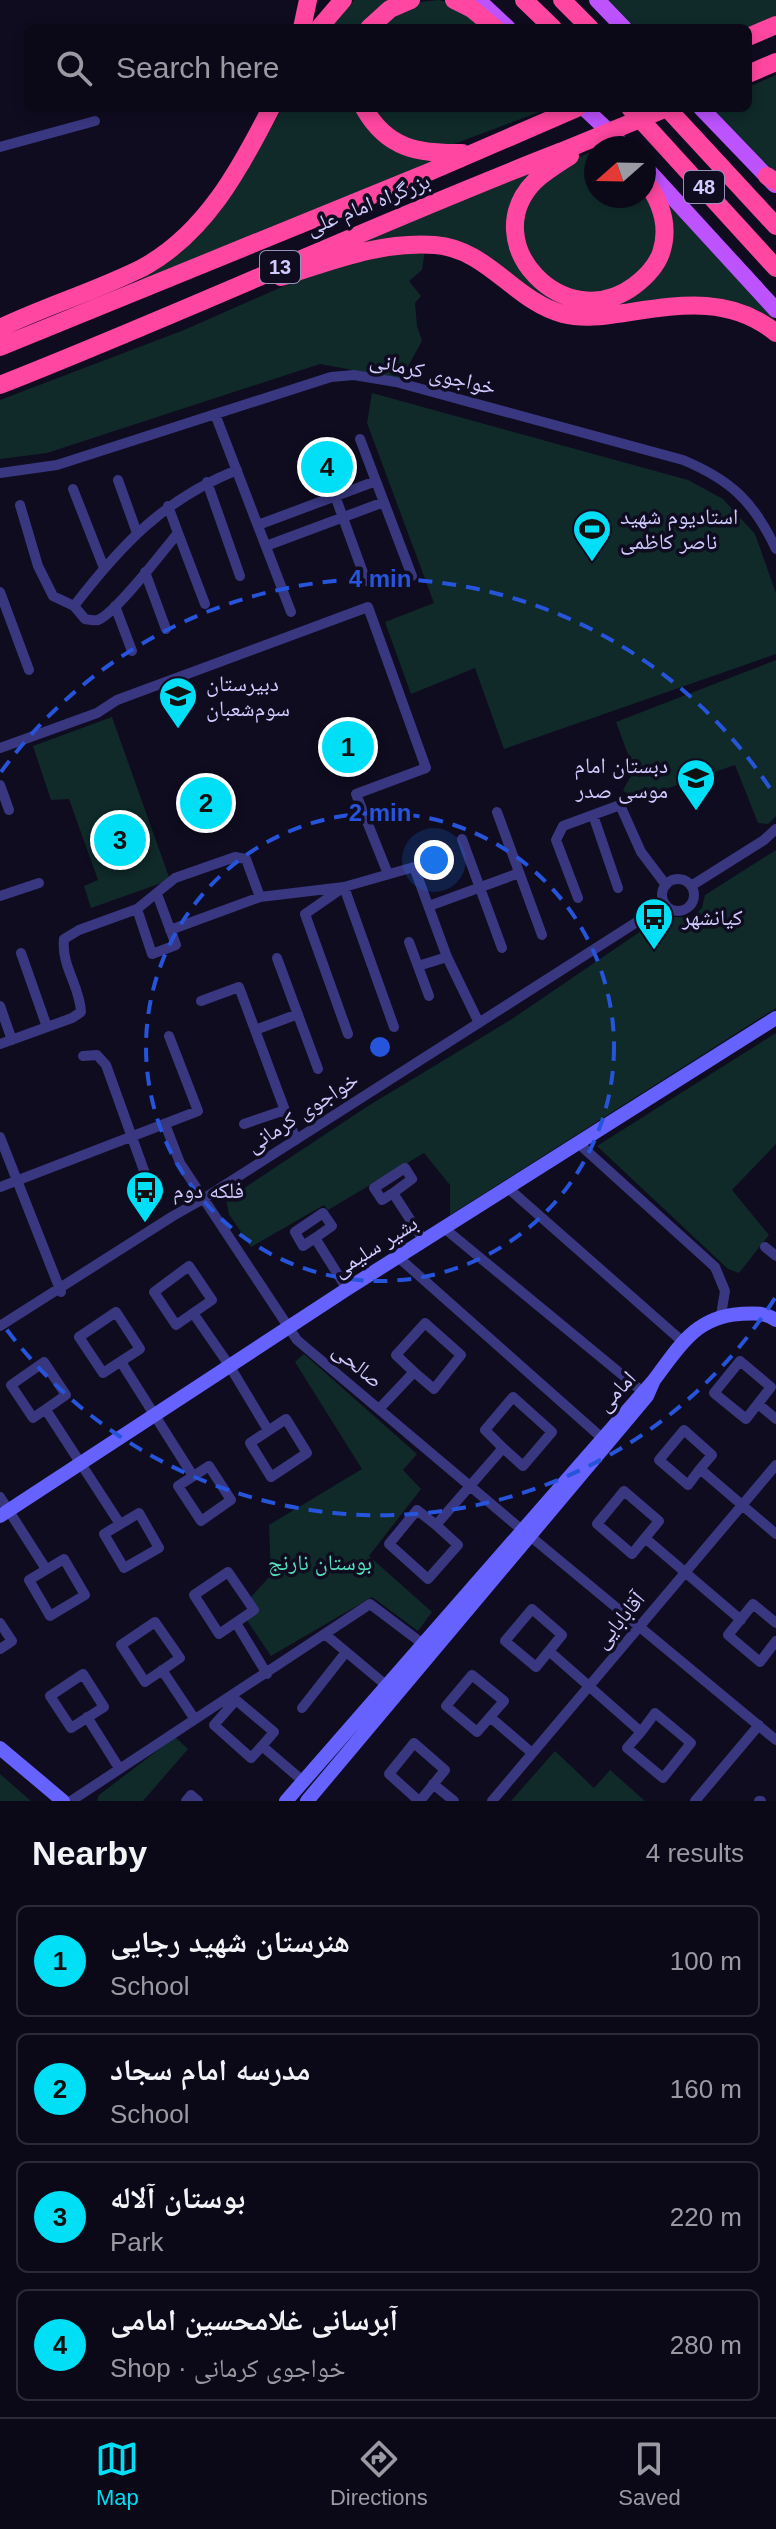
<!DOCTYPE html>
<html lang="en">
<head>
<meta charset="utf-8">
<style>
	body { margin:0; font-family:Arial,"Noto Naskh Arabic",sans-serif; background:#141221; color:#f1f3f6 }
	.compass { position:absolute; left:584px; top:136px; width:72px; height:72px; border-radius:50%; background:#0b0918; box-shadow:0 4px 12px #0003; rotate:250deg }
	.you { position:absolute; left:434px; top:860px; width:28px; height:28px; margin:-20px; border:6px solid #fff; border-radius:50%; background:#1a73e8; box-shadow:0 0 0 12px #1a73e833 }
	.badge { display:grid; place-items:center; width:52px; height:52px; border-radius:50%; background:#00dff6; color:#111; font-size:26px; font-weight:700 }
	.pin { position:absolute; translate:-50% -50%; border:4px solid #fff; box-shadow:0 2px 8px #0006 }
	.list { margin:0; padding:0; list-style:none }
	h2 { display:flex; justify-content:space-between; align-items:center; height:104px; margin:0; padding:0 32px; font-size:34px }
	h2 small { font-size:26px; font-weight:400; color:#9a9aa2 }
	.list li { display:grid; grid-template-columns:52px 1fr auto; gap:24px; align-items:center; box-sizing:border-box; height:112px; margin:0 16px 16px; padding:0 16px; border:2px solid #2b2a37; border-radius:12px }
	.list b { display:block; font-size:30px; white-space:nowrap }
	.list p { margin:0; font-size:26px; white-space:nowrap; color:#9a9aa2 }
	.list em { font-size:26px; font-style:normal; color:#9a9aa2 }
	.icon { flex:none; width:44px; height:44px; fill:none; stroke:currentColor; stroke-width:2; stroke-linecap:round; stroke-linejoin:round }
	.map { position:relative; flex:none; width:776px; height:1801px; overflow:hidden }
	.search { position:absolute; background:#0b0918; box-shadow:0 4px 12px #0003; left:24px; right:24px; top:24px; height:88px; display:flex; align-items:center; gap:20px; box-sizing:border-box; padding:0 28px; border-radius:12px; color:#9a9aa2; font-size:30px }
	.sheet { height:616px; background:#0b0918 }
	nav { display:flex; justify-content:space-around; align-items:center; box-sizing:border-box; height:112px; border-top:2px solid #2b2a37; background:#0b0918; font-size:22px; color:#9a9aa2 }
	nav a { display:grid; justify-items:center; gap:4px }
	nav .on { color:#00dff6 }
	.map>svg:first-child { display:block }
	.green { fill:#0f2a29 }
	.lines { fill:none; stroke-linecap:round; stroke-linejoin:round }
	.street { stroke:#39377f; stroke-width:10 }
	.secondary { stroke:#6562ff; stroke-width:14 }
	.primary { stroke:#bd52ff; stroke-width:16 }
	.highway { stroke:#ff46a0; stroke-width:18 }
	.highway-bridge { stroke:#ff46a0; stroke-width:18 }
	.ring { fill:none; stroke:#2654da; stroke-width:4; stroke-dasharray:14 10 }
	.labels { text-anchor:middle; dominant-baseline:central; stroke-width:7; stroke-linejoin:round; paint-order:stroke }
	.shield { fill:#0f0c20; stroke:#9792bc; stroke-width:2 }
	.shield-label { font-size:20px; font-weight:bold; fill:#d1cbff }
	.street-label { font-size:22px; fill:#d1cbff; stroke:#0f0c20 }
	.poi-label { font-size:22px; fill:#d1cbff; stroke:#0f0c20; text-anchor:start }
	.park-label { font-size:22px; fill:#56e0bd; stroke:#0f0c20 }
	.centre { fill:#2654da; stroke:#0f0c20; stroke-width:4 }
	.ring-label { font-size:24px; text-anchor:middle; font-weight:bold; fill:#2654da; stroke:#0f0c20; stroke-width:7; stroke-linejoin:round; paint-order:stroke }
</style>
</head>
<body>
<div class="map">
<svg width="776" height="1801" viewBox="0 0 776 1801">
	<rect width="100%" height="100%" fill="#0f0c20"/>
	<path class="green" d="M354,0H399L365,28H330Z
		M438,0L457,4L492,28H375L413,3Z
		M603,0H776V17L746,28H631Z
		M776,75V175L708,108H748V87Z
		M283,108H358L361,113L442,159L141,281L139,275L188,243L218,214Z
		M368,108H550L446,147L404,142Z
		M596,150V196H644V184L661,234L645,273L597,297L547,283L520,236L528,198L572,160Z
		M543,166L530,182L516,250L580,304L656,271L658,193L752,291L776,321V325L756,312L566,308L533,292L468,247L316,259Z
		M425,250L422,270L409,281L421,296L415,303L417,326L422,341L401,379L320,364L47,453L0,459V400L184,330L334,264Z
		M372,393L688,480L723,499L755,534L776,593V654L504,749L475,668L411,694L385,622L434,603L367,423Z
		M776,660V816L768,824L758,823L735,765L634,800L623,790L634,771L616,722Z
		M112,717L170,880L91,908L84,886L98,880L69,799L51,800L33,746Z
		M776,850V1008L450,1215V1185L424,1153L328,1210L324,1205L251,1247L229,1214L226,1200L368,1106L512,1019L663,916L691,918L702,908L705,895Z
		M776,1033V1144L732,1190L769,1235L739,1273L728,1269L597,1146Z
		M304,1354L417,1454L403,1470L421,1489L369,1556L432,1612L418,1631L372,1597L271,1656L246,1619L258,1610L251,1597L271,1575L269,1525L362,1469L295,1362Z
		M175,1737L188,1749L143,1801H97L99,1795Z
		M555,1751L594,1788L610,1770L645,1801H511Z
		M0,1774L31,1801H0Z"/>
	<g class="lines">
		<path class="street" d="M0,147L95,121
			M215,414L291,612
			M360,439L412,576
			M318,449L366,581
			M0,473L57,465L331,377L354,375L396,382L683,460C731,480 754,502 776,549
			M118,480L137,533
			M207,482L240,576
			M73,489L104,568
			M20,505L38,566L53,596L74,606L85,619C90,620 93,621 98,620C116,613 163,551 178,533L168,506
			M258,525L376,481
			M178,533L205,604
			M266,546L384,502
			M145,572L166,629
			M0,592L29,670
			M74,606C121,545 164,499 237,470
			M115,606L132,651
			M0,748L97,713L117,700L368,607L426,768L356,794L388,874
			M0,785L9,810
			M497,812L542,935
			M593,815L618,888
			M462,839L502,948
			M662 895a16 16 0 1 1 32 0a16 16 0 1 1-32 0Z
			M691,886L764,840L776,829
			M157,894L176,945L152,954L137,909L175,878L235,857L246,859L260,897
			M0,896L39,883
			M578,898L556,840L563,826L620,805L641,852L666,885
			M429,906L519,873
			M170,930L260,897L344,887L414,867L447,957L479,1023
			M409,942L429,996
			M21,953L47,1027
			M277,958L318,1069
			M418,966L447,957
			M201,1001L239,987L296,1140
			M0,1006L12,1040
			M255,1030L298,1014
			M348,1034L305,914L344,887L394,1027
			M0,1044L72,1018L81,1012C80,986 61,966 64,939L79,930L137,909
			M83,1056L97,1055L106,1065L147,1179
			M165,1124L180,1163L297,1340L522,1530
			M244,1124L285,1110
			M0,1137L61,1292
			M578,1143L715,1267L725,1291L721,1315
			M0,1187L198,1111L169,1036
			M508,1188L683,1342
			M393,1193L412,1179L405,1168L374,1188L382,1200L393,1193L424,1241
			M444,1228L643,1392
			M315,1238L332,1226L323,1213L295,1232L303,1246L315,1238L347,1289
			M765,1247L776,1256
			M398,1257L602,1438
			M189,1266L212,1300L176,1325L154,1292Z
			M116,1312L140,1349L103,1373L79,1337Z
			M193,1313L229,1365L268,1430
			M0,1326L173,1216L203,1199L665,904
			M740,1361L771,1387L746,1419L714,1393Z
			M44,1362L66,1395L33,1418L11,1385Z
			M121,1362L193,1476
			M758,1404L776,1419
			M379,1409L414,1372L396,1355L425,1323L461,1355L434,1389L414,1372
			M46,1410L120,1524
			M286,1419L307,1453L271,1477L250,1443Z
			M209,1466L231,1500L201,1521L178,1486Z
			M700,1469L712,1455L684,1430L659,1460L688,1485L700,1469L776,1534
			M0,1497L46,1569
			M139,1513L159,1548L124,1568L104,1534Z
			M436,1525L417,1510L389,1544L428,1579L458,1545L436,1525L503,1448L523,1466L552,1432L513,1397L485,1430L503,1448
			M530,1536L776,1740
			M645,1538L659,1521L624,1491L597,1524L632,1554L645,1538L741,1620
			M64,1559L85,1595L50,1616L29,1580Z
			M228,1572L254,1610L219,1634L194,1595Z
			M155,1622L180,1658L145,1682L121,1645Z
			M0,1623L12,1641L0,1649
			M236,1623L267,1674
			M776,1623L753,1604L728,1635L760,1662L776,1641
			M326,1635L387,1686
			M549,1651L562,1635L532,1609L505,1641L536,1667L549,1651L641,1732L627,1748L663,1778L691,1743L655,1713L641,1732
			M162,1670L194,1718
			M83,1674L104,1707L71,1728L50,1696Z
			M302,1708L346,1652
			M87,1717L119,1768
			M490,1717L504,1701L472,1675L446,1706L477,1732L490,1717L532,1753
			M262,1746L274,1732L236,1700L214,1725L251,1758L262,1746L303,1781
			M433,1784L454,1801
			M71,1801L370,1604L423,1644
			M186,1801L191,1795L198,1801
			M419,1801L389,1774L414,1743L445,1770L420,1801
			M492,1801L776,1465
			M695,1801L759,1725
			M759,1801H761"/>
		<path class="secondary" d="M654,1380C679,1347 695,1317 740,1314C755,1313 763,1312 776,1320
			M0,1516L347,1289L776,1018
			M0,1748L63,1801
			M286,1801L654,1380L647,1396L307,1801"/>
		<path class="primary" d="M478,0L508,28
			M597,0L624,28
			M584,108L618,140
			M701,108L775,185
			M644,166L776,310"/>
		<path class="highway" d="M454,0L472,9L495,28
			M524,0L553,28
			M562,0L590,28
			M302,28L308,0
			M319,28L343,0
			M369,28L390,9L411,0
			M748,37L776,25
			M748,74L776,62
			M364,108C387,149 419,154 462,153
			M630,108L776,268
			M667,108L776,226
			M624,147L625,148
			M570,156C558,164 546,171 535,181C474,243 565,337 634,286C646,277 656,267 661,253C670,226 661,201 644,179
			M767,176L776,182
			M281,277C332,261 380,241 435,245C488,249 514,301 563,314C583,319 604,316 624,313C678,305 730,295 776,333
			M0,328C46,306 96,291 142,268C205,234 240,169 271,108
			M0,347L429,172L577,108
			M0,385C188,311 372,225 560,152"/>
		<path class="highway-bridge" d="M560,152L667,108"/>
	</g>
	<g class="ring">
		<circle cx="380" cy="1047" r="234"/>
		<path d="M775 1298A468 468 0 0 1 1 1322M1 772A468 468 0 0 1 775 796"/>
	</g>
	<defs>
		<symbol id="stadium-pin" viewBox="-11 -11 22 30"><path d="M0 17L-7.5 6A9.5 9.5 0 1 1 7.5 6Z" fill="#00dff6" stroke="#0f0c20"/><path d="M0-5a6.5 5 0 1 0 0 10a6.5 5 0 1 0 0-10ZM-3.5-1.8h7v3.6h-7Z" fill="#111"/></symbol>
		<symbol id="school-pin" viewBox="-11 -11 22 30"><path d="M0 17L-7.5 6A9.5 9.5 0 1 1 7.5 6Z" fill="#00dff6" stroke="#0f0c20"/><path d="M0-5L7-2L0 1L-7-2ZM-4 1L0 2.5L4 1V4Q0 6-4 4Z" fill="#111"/></symbol>
		<symbol id="bus-pin" viewBox="-11 -11 22 30"><path d="M0 17L-7.5 6A9.5 9.5 0 1 1 7.5 6Z" fill="#00dff6" stroke="#0f0c20"/><path d="M-5-6H5V4H4V6H2V4H-2V6H-4V4H-5ZM-3.5-4V0h7V-4ZM-3.5 1.2v1.5H-2V1.2ZM2 1.2v1.5H3.5V1.2Z" fill="#111"/></symbol>
	</defs>
	<g fill-rule="evenodd">
		<use href="#stadium-pin" x="570" y="507" width="44" height="60"/>
		<use href="#school-pin" x="156" y="674" width="44" height="60"/>
		<use href="#school-pin" x="674" y="756" width="44" height="60"/>
		<use href="#bus-pin" x="632" y="895" width="44" height="60"/>
		<use href="#bus-pin" x="123" y="1168" width="44" height="60"/>
	</g>
	<g class="labels">
		<g class="shield">
			<rect x="684" y="171" width="40" height="32" rx="6"/>
			<rect x="260" y="251" width="40" height="32" rx="6"/>
		</g>
		<g class="shield-label">
			<text x="704" y="187">48</text>
			<text x="280" y="267">13</text>
		</g>
		<g class="street-label">
			<text transform="translate(368 204) rotate(-22)">بزرگراه امام علی</text>
			<text transform="translate(433 373) rotate(13)">خواجوی کرمانی</text>
			<text transform="translate(302 1112) rotate(-33)">خواجوی کرمانی</text>
			<text transform="translate(375 1246) rotate(-32)">بشیر سلیمی</text>
			<text transform="translate(358 1365) rotate(40)">صالحی</text>
			<text transform="translate(616 1391) rotate(-47)">امامی</text>
			<text transform="translate(619 1620) rotate(-50)">آقابابایی</text>
		</g>
		<g class="poi-label">
			<text x="620" y="516">استادیوم شهید<tspan x="620" dy="25">ناصر کاظمی</tspan></text>
			<text x="206" y="683">دبیرستان<tspan x="206" dy="25">سوم‌شعبان</tspan></text>
			<text x="668" y="765" text-anchor="end">دبستان امام<tspan x="668" dy="25">موسی صدر</tspan></text>
			<text x="682" y="917">کیانشهر</text>
			<text x="173" y="1190">فلکه دوم</text>
		</g>
		<g class="park-label">
			<text x="320" y="1562">بوستان نارنج</text>
		</g>
	</g>
	<circle cx="380" cy="1047" r="12" class="centre"/>
	<g class="ring-label">
		<text x="380" y="587">4 min</text>
		<text x="380" y="821">2 min</text>
	</g>
</svg>
<svg class="compass" viewBox="-18 -18 36 36"><path d="M0-13l5 13h-10z" fill="#e53935"/><path d="M0 13l5-13h-10z" fill="#9a9aa2"/></svg>
<div class="you"></div>
<div class="pin badge" style="left:348px;top:747px">1</div>
<div class="pin badge" style="left:206px;top:803px">2</div>
<div class="pin badge" style="left:120px;top:840px">3</div>
<div class="pin badge" style="left:327px;top:467px">4</div>
<div class="search"><svg class="icon" aria-label="search" viewBox="0 0 24 24"><circle cx="10" cy="10" r="6"/><path d="M15 15l6 6"/></svg>Search here</div>
</div>
<section class="sheet">
<h2>Nearby<small>4 results</small></h2>
<ul class="list">
<li><span class="badge">1</span><div><b>هنرستان شهید رجایی</b><p>School</p></div><em>100 m</em></li>
<li><span class="badge">2</span><div><b>مدرسه امام سجاد</b><p>School</p></div><em>160 m</em></li>
<li><span class="badge">3</span><div><b>بوستان آلاله</b><p>Park</p></div><em>220 m</em></li>
<li><span class="badge">4</span><div><b>آبرسانی غلامحسین امامی</b><p>Shop · خواجوی کرمانی</p></div><em>280 m</em></li>
</ul>
</section>
<nav>
<a class="on"><svg class="icon" aria-label="map" viewBox="0 0 24 24"><path d="M3 6l6-2 6 2 6-2v14l-6 2-6-2-6 2zM9 4v14M15 6v14"/></svg>Map</a>
<a><svg class="icon" aria-label="directions" viewBox="0 0 24 24"><path d="M12 3l9 9-9 9-9-9zM9 14v-3h6M13 9l2 2-2 2"/></svg>Directions</a>
<a><svg class="icon" aria-label="saved" viewBox="0 0 24 24"><path d="M7 4h10v16l-5-4-5 4z"/></svg>Saved</a>
</nav>
</body>
</html>
